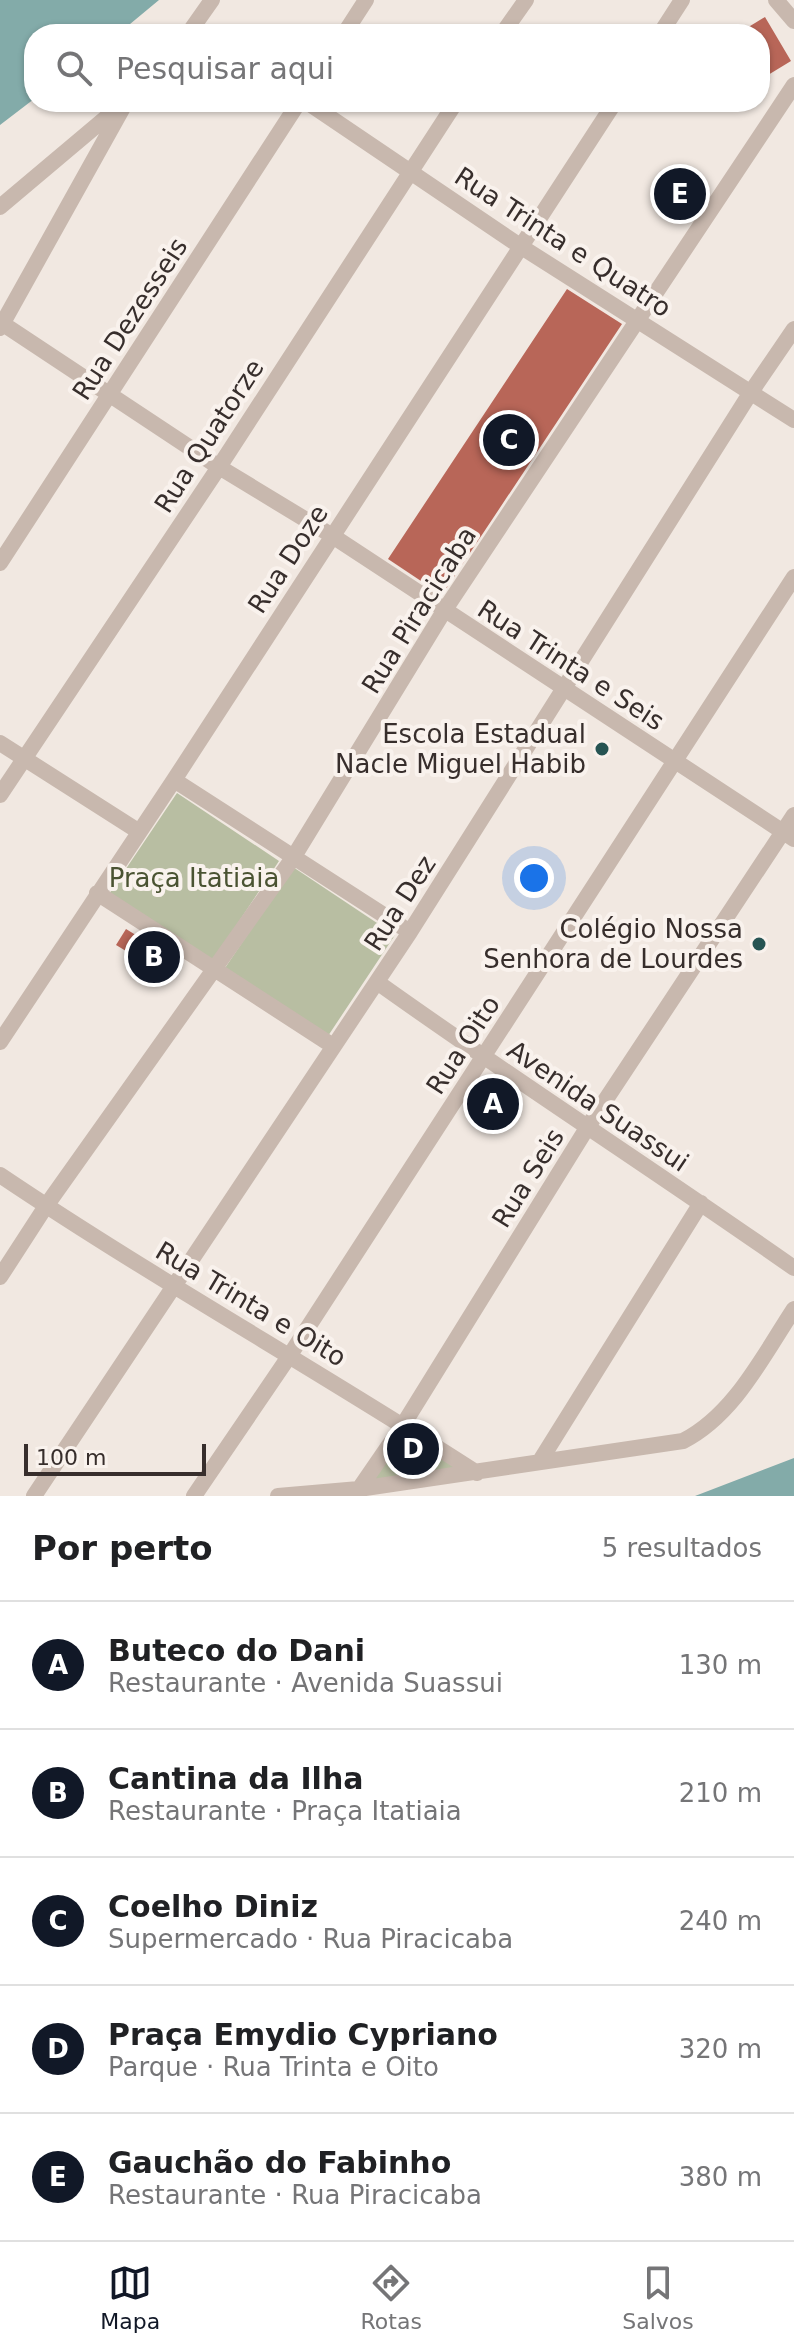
<!DOCTYPE html>
<html lang="pt">
<head>
<meta charset="utf-8">
<style>
	body { margin:0; font-family:"DejaVu Sans",sans-serif; background:#f2f2f2; color:#202124 }
	.scale { position:absolute; left:24px; bottom:20px; width:182px; box-sizing:border-box; padding-left:8px; border:4px solid #372e2c; border-top:0; font-size:22px; line-height:28px; white-space:nowrap; color:#372e2c; -webkit-text-stroke:6px #f9f2ed; paint-order:stroke }
	.you { position:absolute; left:534px; top:878px; width:28px; height:28px; margin:-20px; border:6px solid #fff; border-radius:50%; background:#1a73e8; box-shadow:0 0 0 12px #1a73e833 }
	.badge { display:grid; place-items:center; width:52px; height:52px; border-radius:50%; background:#111827; color:#fff; font-size:26px; font-weight:700 }
	.pin { position:absolute; translate:-50% -50%; border:4px solid #fff; box-shadow:0 2px 8px #0006 }
	.list { margin:0; padding:0; list-style:none }
	h2 { display:flex; justify-content:space-between; align-items:center; height:104px; margin:0; padding:0 32px; font-size:34px }
	h2 small { font-size:26px; font-weight:400; color:#757577 }
	.list li { display:grid; grid-template-columns:52px 1fr auto; gap:24px; align-items:center; box-sizing:border-box; height:128px; padding:0 32px; border-top:2px solid #e0e0e0 }
	.list b { display:block; font-size:30px; white-space:nowrap }
	.list p { margin:0; font-size:26px; white-space:nowrap; color:#757577 }
	.list em { font-size:26px; font-style:normal; color:#757577 }
	.icon { flex:none; width:44px; height:44px; fill:none; stroke:currentColor; stroke-width:2; stroke-linecap:round; stroke-linejoin:round }
	.map { position:relative; flex:none; width:794px; height:1496px; overflow:hidden }
	.search { position:absolute; background:#fff; box-shadow:0 2px 6px #0004; left:24px; right:24px; top:24px; height:88px; display:flex; align-items:center; gap:20px; box-sizing:border-box; padding:0 28px; border-radius:32px; color:#757577; font-size:30px }
	.sheet { height:744px; background:#fff }
	nav { display:flex; justify-content:space-around; align-items:center; box-sizing:border-box; height:112px; border-top:2px solid #e0e0e0; background:#fff; font-size:22px; color:#757577 }
	nav a { display:grid; justify-items:center; gap:4px }
	nav .on { color:#111827 }
	.map>svg:first-child { display:block }
	.green { fill:#b8bea2 }
	.water { fill:#83aba9 }
	.building { fill:#b86658 }
	.lines { fill:none; stroke-linecap:round; stroke-linejoin:round }
	.minor { stroke:#c8b8ae; stroke-width:16 }
	.poi-dot { fill:#265453; stroke:#f9f2ed; stroke-width:3 }
	.labels { text-anchor:middle; dominant-baseline:central; stroke-width:8; stroke-linejoin:round; paint-order:stroke }
	.street-label { font-size:26px; fill:#372e2c; stroke:#f9f2ed }
	.poi-label { font-size:26px; fill:#372e2c; stroke:#f9f2ed; text-anchor:end }
	.park-label { font-size:26px; fill:#4a5332; stroke:#f9f2ed }
</style>
</head>
<body>
<div class="map">
<svg width="794" height="1496" viewBox="0 0 794 1496">
	<rect width="100%" height="100%" fill="#f1e8e1"/>
	<path class="green" d="M177,793L279,861L212,962L109,894Z
		M293,867L395,935L328,1036L225,968Z
		M403,1425L477,1473L359,1489Z"/>
	<path class="water" d="M0,0H159L118,34H34V99L0,125Z
		M794,1458V1496H695Z"/>
	<path class="building" d="M765,17L791,61L768,75L760,62V34H737Z
		M567,289L622,324L442,595L388,559Z
		M126,929L170,956L161,972L116,945Z"/>
	<g class="lines">
		<path class="minor" d="M776,0L794,21
			M188,34L212,0
			M344,34L366,0
			M502,34L526,0
			M660,34L682,0
			M307,102L520,246L794,420
			M0,207L121,105
			M0,322L219,467L331,535L794,839
			M0,328L126,102
			M0,563L299,102
			M0,743L138,831
			M174,780L410,932
			M0,795L219,467L456,102
			M97,893L333,1046
			M377,982C514,1080 656,1171 794,1268
			M0,1042L174,780L615,102
			M0,1175C156,1280 320,1371 477,1473
			M0,1277L46,1206L293,858L444,611L794,85
			M540,1461L701,1203
			M359,1489L403,1425L587,1128L794,815
			M34,1496L410,932L751,392L794,329
			M194,1496L290,1355L794,577
			M278,1496L359,1489L683,1441C734,1415 763,1356 794,1309"/>
	</g>
	<g class="poi-dot">
		<circle cx="602" cy="749" r="8"/>
		<circle cx="759" cy="944" r="8"/>
	</g>
	<g class="labels">
		<g class="street-label">
			<text transform="translate(563 242) rotate(33)">Rua Trinta e Quatro</text>
			<text transform="translate(130 319) rotate(-57)">Rua Dezesseis</text>
			<text transform="translate(209 436) rotate(-57)">Rua Quatorze</text>
			<text transform="translate(288 559) rotate(-57)">Rua Doze</text>
			<text transform="translate(419 610) rotate(-58)">Rua Piracicaba</text>
			<text transform="translate(571 665) rotate(33)">Rua Trinta e Seis</text>
			<text transform="translate(400 903) rotate(-57)">Rua Dez</text>
			<text transform="translate(463 1045) rotate(-57)">Rua Oito</text>
			<text transform="translate(598 1106) rotate(34)">Avenida Suassui</text>
			<text transform="translate(528 1178) rotate(-58)">Rua Seis</text>
			<text transform="translate(251 1304) rotate(31)">Rua Trinta e Oito</text>
		</g>
		<g class="poi-label">
			<text x="586" y="734">Escola Estadual<tspan x="586" dy="30">Nacle Miguel Habib</tspan></text>
			<text x="743" y="929">Colégio Nossa<tspan x="743" dy="30">Senhora de Lourdes</tspan></text>
		</g>
		<g class="park-label">
			<text x="194" y="878">Praça Itatiaia</text>
		</g>
	</g>
</svg>
<div class="scale">100 m</div>
<div class="you"></div>
<div class="pin badge" style="left:493px;top:1104px">A</div>
<div class="pin badge" style="left:154px;top:957px">B</div>
<div class="pin badge" style="left:509px;top:440px">C</div>
<div class="pin badge" style="left:413px;top:1449px">D</div>
<div class="pin badge" style="left:680px;top:194px">E</div>
<div class="search"><svg class="icon" aria-label="search" viewBox="0 0 24 24"><circle cx="10" cy="10" r="6"/><path d="M15 15l6 6"/></svg>Pesquisar aqui</div>
</div>
<section class="sheet">
<h2>Por perto<small>5 resultados</small></h2>
<ul class="list">
<li><span class="badge">A</span><div><b>Buteco do Dani</b><p>Restaurante · Avenida Suassui</p></div><em>130 m</em></li>
<li><span class="badge">B</span><div><b>Cantina da Ilha</b><p>Restaurante · Praça Itatiaia</p></div><em>210 m</em></li>
<li><span class="badge">C</span><div><b>Coelho Diniz</b><p>Supermercado · Rua Piracicaba</p></div><em>240 m</em></li>
<li><span class="badge">D</span><div><b>Praça Emydio Cypriano</b><p>Parque · Rua Trinta e Oito</p></div><em>320 m</em></li>
<li><span class="badge">E</span><div><b>Gauchão do Fabinho</b><p>Restaurante · Rua Piracicaba</p></div><em>380 m</em></li>
</ul>
</section>
<nav>
<a class="on"><svg class="icon" aria-label="map" viewBox="0 0 24 24"><path d="M3 6l6-2 6 2 6-2v14l-6 2-6-2-6 2zM9 4v14M15 6v14"/></svg>Mapa</a>
<a><svg class="icon" aria-label="directions" viewBox="0 0 24 24"><path d="M12 3l9 9-9 9-9-9zM9 14v-3h6M13 9l2 2-2 2"/></svg>Rotas</a>
<a><svg class="icon" aria-label="saved" viewBox="0 0 24 24"><path d="M7 4h10v16l-5-4-5 4z"/></svg>Salvos</a>
</nav>
</body>
</html>
